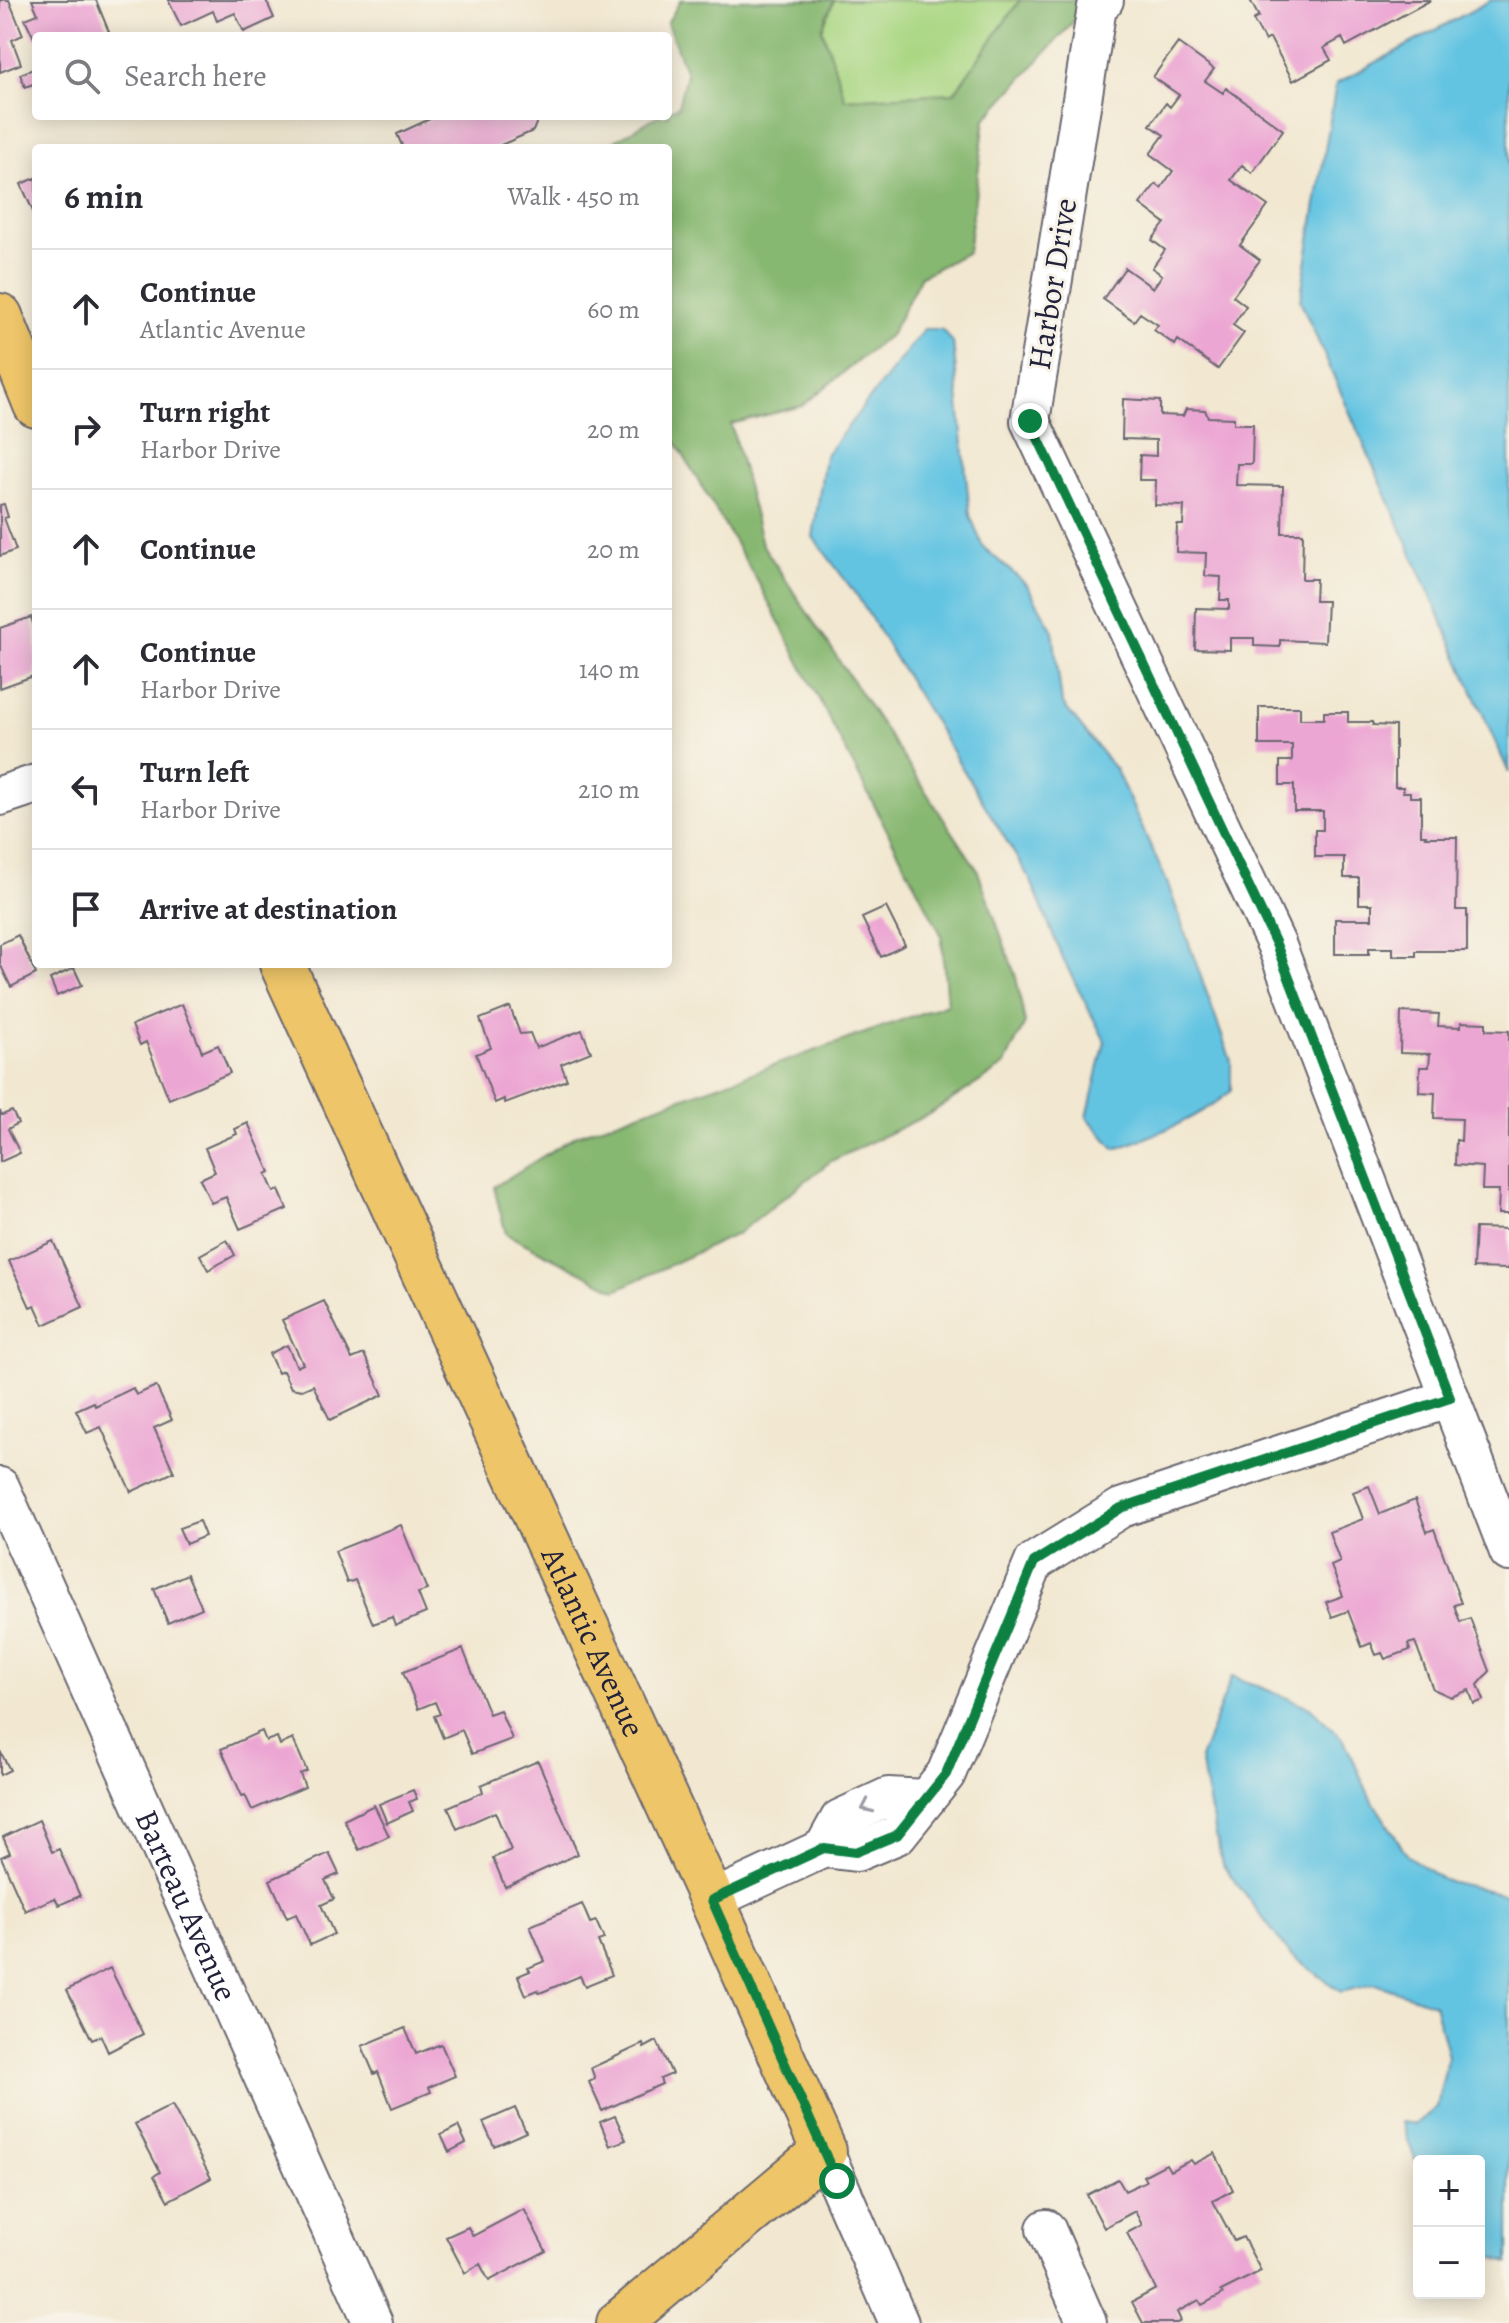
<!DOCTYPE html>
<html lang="en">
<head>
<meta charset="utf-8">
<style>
	body { margin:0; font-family:Alegreya,serif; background:#f7f7f7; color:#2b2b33 }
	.controls { position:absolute; right:24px; bottom:24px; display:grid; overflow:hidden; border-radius:8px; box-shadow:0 4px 20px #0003 }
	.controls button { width:72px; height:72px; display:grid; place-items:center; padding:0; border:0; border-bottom:2px solid #e1e1e2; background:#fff; color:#2b2b33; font:40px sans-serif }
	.stop { position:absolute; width:24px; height:24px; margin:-18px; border:6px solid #0b8043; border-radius:50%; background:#fff }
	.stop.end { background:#0b8043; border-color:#fff; box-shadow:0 2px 8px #0008 }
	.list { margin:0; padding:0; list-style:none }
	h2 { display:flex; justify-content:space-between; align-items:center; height:104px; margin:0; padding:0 32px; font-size:34px }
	h2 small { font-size:26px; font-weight:400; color:#7c7c81 }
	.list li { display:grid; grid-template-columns:52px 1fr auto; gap:24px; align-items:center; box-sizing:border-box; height:120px; padding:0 32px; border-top:2px solid #e1e1e2 }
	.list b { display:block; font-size:30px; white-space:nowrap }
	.list p { margin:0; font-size:26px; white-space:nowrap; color:#7c7c81 }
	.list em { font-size:26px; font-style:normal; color:#7c7c81 }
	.icon { flex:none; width:44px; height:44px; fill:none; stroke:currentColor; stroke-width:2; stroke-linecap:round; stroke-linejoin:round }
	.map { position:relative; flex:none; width:1509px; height:2323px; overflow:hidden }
	.search { position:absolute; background:#fff; box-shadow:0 4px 20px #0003; left:32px; top:32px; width:640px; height:88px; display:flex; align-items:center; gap:20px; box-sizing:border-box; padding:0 28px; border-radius:8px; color:#7c7c81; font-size:30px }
	.panel { position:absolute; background:#fff; box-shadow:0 4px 20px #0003; left:32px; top:144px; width:640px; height:824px; border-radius:8px }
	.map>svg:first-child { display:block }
	.green { fill:#aad783; stroke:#667c5f; stroke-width:2 }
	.forest { fill:#87b871; stroke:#546d56; stroke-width:2 }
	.water { fill:#64c4e2; stroke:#43738e; stroke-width:2 }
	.building { fill:#eca6d3 }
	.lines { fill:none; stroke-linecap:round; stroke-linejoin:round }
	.minor-casing { stroke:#6b6770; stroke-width:42 }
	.major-casing { stroke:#6b6770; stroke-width:48 }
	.minor { stroke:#fff; stroke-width:38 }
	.major { stroke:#eec569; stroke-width:44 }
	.oneway { stroke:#9c9ca7 }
	.route { stroke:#0b8043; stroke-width:10 }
	.labels { text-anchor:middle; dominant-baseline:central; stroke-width:6; stroke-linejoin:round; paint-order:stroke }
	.street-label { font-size:32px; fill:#22223b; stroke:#f7f3e8 }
</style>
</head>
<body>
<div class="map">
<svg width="1509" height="2323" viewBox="0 0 1509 2323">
	<rect width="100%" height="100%" fill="#f7f3e8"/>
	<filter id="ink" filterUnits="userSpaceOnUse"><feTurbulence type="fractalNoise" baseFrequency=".0125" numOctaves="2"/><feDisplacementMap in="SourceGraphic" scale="16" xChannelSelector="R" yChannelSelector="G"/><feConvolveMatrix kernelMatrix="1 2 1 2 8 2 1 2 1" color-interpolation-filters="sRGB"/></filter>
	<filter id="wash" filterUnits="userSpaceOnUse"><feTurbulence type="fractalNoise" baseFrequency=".006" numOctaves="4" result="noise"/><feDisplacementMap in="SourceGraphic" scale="32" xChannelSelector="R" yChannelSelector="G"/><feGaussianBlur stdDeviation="1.8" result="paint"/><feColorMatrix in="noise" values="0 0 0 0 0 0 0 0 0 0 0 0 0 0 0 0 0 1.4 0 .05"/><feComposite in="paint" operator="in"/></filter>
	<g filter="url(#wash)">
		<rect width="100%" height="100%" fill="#f2e8d1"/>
		<path class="green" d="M834,0H1020L954,93L844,99L822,28Z"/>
		<path class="forest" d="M681,0H834L822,29L845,99L954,93L1020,0H1086L1070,26L985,119L968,252L921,276L891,334L802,406L731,424L762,544L977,869L1016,977L1025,1023L1004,1066L929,1114L831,1161L737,1234L616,1290L506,1234L494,1187L577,1135L947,1004L941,934L758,582L668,429V148H603L657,116H668V110L678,107L686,73L667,23Z"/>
		<path class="water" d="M1491,0H1509V773L1300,300L1336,84Z
			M924,329H941L953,342L970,515L983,547L1027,585L1053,631L1062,703L1116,770L1167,882L1231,1061V1091C1198,1119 1155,1135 1115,1149L1087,1117L1105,1041L1063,959L1031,881L858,597L813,537L825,456Z
			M1232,1676L1310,1707L1344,1740L1370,1797L1408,1856L1443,1880L1509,1895V2262L1479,2254V2161H1419V2170L1401,2122L1416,2124L1437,2107L1448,2056L1434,2004L1375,1984L1341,1992L1290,1954L1222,1864L1200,1759Z"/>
		<g id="blocks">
			<path class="building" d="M0,0H9L23,35L12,40L21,64L0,72Z
				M32,0H96L109,32L100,36H36V42L25,19L38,14Z
				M168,0H266L274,18L244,32L235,13L217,21L213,11L181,26Z
				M1250,0H1431L1346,46L1342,38L1324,48L1331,60L1293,81L1270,38L1265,41L1253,20L1259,17Z
				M1178,43L1214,69L1205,81L1223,93L1226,88L1283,130L1252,173L1242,165L1231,180L1268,206L1240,245L1260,260L1233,296L1246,306L1233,325L1244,333L1218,369L1178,340L1175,345L1154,330L1158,325L1140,313L1134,321L1103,299L1125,268L1153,288L1162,275L1152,268L1165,250L1152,240L1165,223L1140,204L1156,184L1161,188L1173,171L1150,154L1164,135L1150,125L1166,103L1170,107L1179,95L1153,77Z
				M36,68V83L25,87L20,74Z
				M429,116H539L533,131L494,148H403L397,134L430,119Z
				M36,178V218L21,184Z
				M1123,399L1160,401V415L1183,416L1186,409L1205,410L1208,417L1234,418V424H1253L1252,464H1237L1236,485L1283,486L1282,533H1303L1302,579H1316L1315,601H1327L1325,642L1280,640V647L1254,646V638H1230V650L1195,649L1196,608L1229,609V600H1220L1221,577L1205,576L1206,553L1176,552L1177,525H1183L1184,506L1155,505L1156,480H1139L1140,455L1156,456V440L1122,439Z
				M4,504L8,517L4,518L16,550L0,556V505Z
				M31,617L36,633V675L0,688V628Z
				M1259,707H1300V719H1324V712H1348V722H1373V725L1395,726V787H1403V792H1410V797H1421V835H1426L1425,837H1457L1456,910H1467V951H1416V956H1393V948H1369V954H1335V919H1372V904H1359V878H1344V857H1315V830H1323V811H1294V785H1280V761H1292V745H1259Z
				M886,907L905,945L881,957L862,918Z
				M18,935L36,974L11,987L0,964V944Z
				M74,968L82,985L57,996L50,979Z
				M182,1004L202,1052L218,1045L230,1073L169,1099L146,1042L140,1045L132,1025Z
				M510,1007L520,1034L530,1033L536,1048L582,1030L591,1052L561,1064L567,1080L505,1103L504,1099L495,1103L476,1054L491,1048L480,1019Z
				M1401,1012L1439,1014L1438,1026L1461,1027V1022L1486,1023V1030L1509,1031V1214H1498L1499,1190H1482L1483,1167L1455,1165L1456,1140L1461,1141L1462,1119L1434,1118L1435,1093L1419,1092L1420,1067H1429L1430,1054L1400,1053Z
				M0,1111L2,1115L12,1111L18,1123L8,1129L20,1153L0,1162Z
				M248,1123L270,1172L266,1174L274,1192L279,1190L287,1209L240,1229L226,1197L211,1203L200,1179L215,1172L205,1148L237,1134L235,1129Z
				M1475,1228L1509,1229V1269L1473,1268Z
				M227,1240L235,1255L208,1270L200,1255Z
				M53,1241L83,1307L44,1325L35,1305L30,1307L9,1261Z
				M324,1301L352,1359L364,1354L383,1395L330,1420L313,1385L302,1390L291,1388L283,1371L278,1373L269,1354L287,1345L297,1367L303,1364L282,1320Z
				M156,1386L172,1420L154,1428L174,1472L131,1492L101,1427L87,1433L76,1410L94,1402L95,1406L133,1388L136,1395Z
				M1369,1486L1380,1514L1415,1500L1427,1532L1434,1529L1461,1603L1454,1605L1460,1622L1470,1618L1490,1671L1478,1685L1484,1700L1474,1704L1469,1690L1451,1697L1433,1689L1415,1642L1408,1644L1410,1650L1385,1659L1382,1653L1376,1655L1371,1643L1362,1647L1348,1611L1332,1617L1326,1602L1343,1596L1331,1566L1340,1562L1329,1532L1363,1519L1353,1492Z
				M199,1521L205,1536L186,1544L179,1528Z
				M401,1525L427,1590L418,1593L426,1613L395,1626L392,1617L373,1624L355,1580L347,1583L335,1551Z
				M187,1574L202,1608L168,1623L154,1589Z
				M463,1649L489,1714L500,1710L512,1739L472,1754L462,1730L443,1738L434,1716L440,1714L435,1702L418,1709L403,1672Z
				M262,1731L266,1741L277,1737L280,1745L293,1739L307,1771L300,1774L305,1787L252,1810L245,1795L242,1796L221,1749Z
				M0,1751L10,1770L0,1775Z
				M538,1761L578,1854L505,1887L493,1858L511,1850L495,1812L457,1829L448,1807L483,1792L481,1785Z
				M413,1790L417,1799L409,1802L413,1811L387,1823L379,1804Z
				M374,1805L389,1836L359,1850L344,1820Z
				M39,1820L52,1852L59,1849L80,1896L59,1905L55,1898L25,1911L1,1857L10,1853L3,1837Z
				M329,1853L339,1874L325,1880L334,1899L321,1905L334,1934L310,1945L296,1914L287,1918L270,1880Z
				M582,1904L590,1923L596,1921L604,1939L598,1941L612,1975L585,1986L580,1976L540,1993L538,1990L526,1995L518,1976L530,1971L528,1968L545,1961L530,1926Z
				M110,1968L143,2034L108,2052L101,2036L92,2040L67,1990Z
				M405,2028L416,2054L441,2044L455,2076L429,2087L431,2092L392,2108L378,2072L374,2074L362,2046Z
				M657,2041L672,2074L660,2079L662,2084L602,2111L589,2082L595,2079L591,2068L643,2044L644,2048Z
				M172,2105L211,2178L168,2201L154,2176L160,2172L135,2124Z
				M515,2108L526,2132L494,2146L483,2122Z
				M615,2116L626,2140L610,2146L600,2122Z
				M458,2126L466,2143L449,2152L441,2135Z
				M1215,2153L1233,2190L1213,2201L1234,2241L1243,2237L1261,2271L1221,2291L1223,2294L1202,2305L1199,2300L1177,2312L1181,2321L1177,2323H1143L1132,2302L1156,2289L1127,2233L1142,2225L1135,2211L1104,2228L1087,2195L1118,2179L1125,2191L1146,2181L1143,2176L1166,2164L1170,2171L1191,2160L1194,2164Z
				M524,2209L546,2251L489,2281L480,2264L465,2273L446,2237L468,2227L473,2236Z"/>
		</g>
	</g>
	<g filter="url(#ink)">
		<use href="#blocks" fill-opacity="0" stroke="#6b6770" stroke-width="2"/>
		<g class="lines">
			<defs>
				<g id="minor">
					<path d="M1104,0L1097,7L1030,421L1276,944L1509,1552"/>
					<path d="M0,796L36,784"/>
					<path id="s1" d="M0,1487L373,2323"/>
					<path d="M824,1848L856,1852L897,1835L946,1774L1034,1562L1121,1508L1450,1398"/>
					<path d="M712,1900L824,1848L840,1819L888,1797L926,1799"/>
					<path d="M824,2151L899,2323"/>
					<path d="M1046,2229L1087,2323"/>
				</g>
				<g id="major">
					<path d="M0,316L36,405"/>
					<path id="s2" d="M282,964L712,1900L824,2151L619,2323"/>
				</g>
			</defs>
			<use href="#minor" class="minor-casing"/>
			<use href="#major" class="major-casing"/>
			<use href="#minor" class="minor"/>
			<use href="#major" class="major"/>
		</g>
		<defs><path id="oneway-chevron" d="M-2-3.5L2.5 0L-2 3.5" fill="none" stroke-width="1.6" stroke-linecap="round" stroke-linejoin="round" transform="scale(2)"/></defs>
		<use class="oneway" href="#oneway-chevron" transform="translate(867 1807) rotate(155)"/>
	</g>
	<g class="lines" filter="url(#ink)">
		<path class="route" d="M837,2181L712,1900L824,1848L856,1852L897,1835L946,1774L1034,1562L1121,1508L1450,1398L1276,944L1030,421"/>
	</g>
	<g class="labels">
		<g class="street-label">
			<text transform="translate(1052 284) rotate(-81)">Harbor Drive</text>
			<text stroke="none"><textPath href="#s2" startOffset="746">Atlantic Avenue</textPath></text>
			<text stroke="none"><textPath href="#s1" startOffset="458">Barteau Avenue</textPath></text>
		</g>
	</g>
</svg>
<div class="controls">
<button>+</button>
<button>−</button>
</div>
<div class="stop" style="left:837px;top:2181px"></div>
<div class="stop end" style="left:1030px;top:421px"></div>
<div class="search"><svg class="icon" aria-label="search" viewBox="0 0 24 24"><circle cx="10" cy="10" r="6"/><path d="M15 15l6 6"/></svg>Search here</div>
<section class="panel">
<h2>6 min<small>Walk · 450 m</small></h2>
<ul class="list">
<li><svg class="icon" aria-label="ahead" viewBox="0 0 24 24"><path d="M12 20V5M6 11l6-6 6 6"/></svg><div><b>Continue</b><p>Atlantic Avenue</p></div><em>60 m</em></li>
<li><svg class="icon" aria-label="right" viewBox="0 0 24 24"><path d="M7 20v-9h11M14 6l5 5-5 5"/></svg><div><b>Turn right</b><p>Harbor Drive</p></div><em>20 m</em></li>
<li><svg class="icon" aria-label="ahead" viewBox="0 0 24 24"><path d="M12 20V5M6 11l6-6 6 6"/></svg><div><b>Continue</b></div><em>20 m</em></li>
<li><svg class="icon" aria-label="ahead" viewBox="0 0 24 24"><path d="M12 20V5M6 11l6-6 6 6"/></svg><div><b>Continue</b><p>Harbor Drive</p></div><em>140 m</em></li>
<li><svg class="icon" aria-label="left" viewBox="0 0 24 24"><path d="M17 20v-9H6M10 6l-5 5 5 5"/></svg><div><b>Turn left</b><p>Harbor Drive</p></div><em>210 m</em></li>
<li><svg class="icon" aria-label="arrive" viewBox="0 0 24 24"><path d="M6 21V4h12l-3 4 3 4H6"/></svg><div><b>Arrive at destination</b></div></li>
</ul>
</section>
</div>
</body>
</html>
